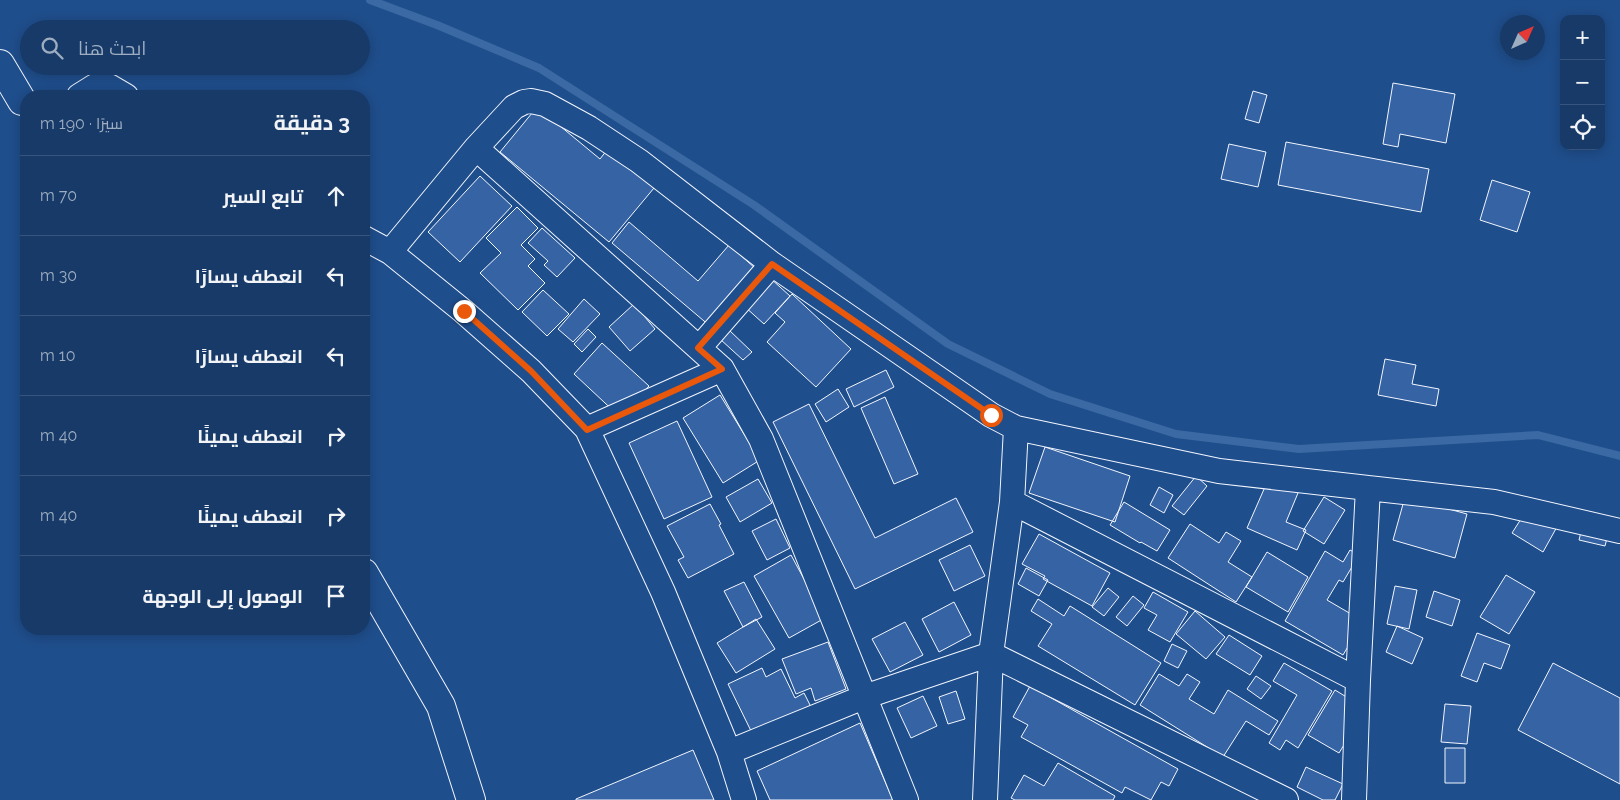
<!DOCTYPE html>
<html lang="ar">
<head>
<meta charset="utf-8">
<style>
	body { margin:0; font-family:Raleway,Cairo,sans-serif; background:#20416f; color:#f1f3f6; direction:rtl }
	.controls { position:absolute; right:15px; top:15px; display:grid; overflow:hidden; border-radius:10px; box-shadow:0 2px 12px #0003 }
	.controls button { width:45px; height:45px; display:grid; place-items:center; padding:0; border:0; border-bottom:1px solid #36547d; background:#173a69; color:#f1f3f6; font:25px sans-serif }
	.compass { position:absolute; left:1500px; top:15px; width:45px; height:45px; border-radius:50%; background:#173a69; box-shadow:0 2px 12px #0003; rotate:45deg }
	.stop { position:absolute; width:15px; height:15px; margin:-11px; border:4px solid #ea580c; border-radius:50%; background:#fff }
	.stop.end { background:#ea580c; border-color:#fff; box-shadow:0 1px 5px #0008 }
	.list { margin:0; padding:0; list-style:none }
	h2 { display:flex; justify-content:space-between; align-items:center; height:65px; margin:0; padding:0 20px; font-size:21px }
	h2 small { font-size:16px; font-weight:400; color:#9eadc0 }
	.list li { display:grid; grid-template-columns:32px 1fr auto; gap:15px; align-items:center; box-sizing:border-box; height:80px; padding:0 20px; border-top:1px solid #36547d }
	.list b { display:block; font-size:19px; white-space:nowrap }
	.list em { font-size:16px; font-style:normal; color:#9eadc0 }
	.icon { flex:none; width:28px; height:28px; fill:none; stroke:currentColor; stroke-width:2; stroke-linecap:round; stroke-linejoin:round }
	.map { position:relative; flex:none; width:1620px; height:800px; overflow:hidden; direction:ltr }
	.search { position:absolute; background:#173a69; box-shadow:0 2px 12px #0003; left:20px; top:20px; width:350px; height:55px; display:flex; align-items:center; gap:12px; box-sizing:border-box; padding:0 18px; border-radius:28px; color:#9eadc0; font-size:19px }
	.panel { position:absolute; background:#173a69; box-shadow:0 2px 12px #0003; left:20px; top:90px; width:350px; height:545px; border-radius:20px; direction:rtl }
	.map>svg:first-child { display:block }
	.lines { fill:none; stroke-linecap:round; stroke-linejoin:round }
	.stream { stroke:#3b69a3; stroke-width:8 }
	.building { fill:#3563a3; stroke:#f2f6ff }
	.minor-casing { stroke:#f2f6ff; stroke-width:26 }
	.primary-casing { stroke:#f2f6ff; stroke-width:30 }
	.minor { stroke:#1f4e8c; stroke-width:24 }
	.primary { stroke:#1f4e8c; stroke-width:28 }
	.route { stroke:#ea580c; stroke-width:6 }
</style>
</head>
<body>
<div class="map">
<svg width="1620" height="800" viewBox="0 0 1620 800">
	<rect width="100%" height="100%" fill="#1f4e8c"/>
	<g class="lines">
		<path class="stream" d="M370,0L437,25L539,68L754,205L948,344L1050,394L1176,434L1299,449L1538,435L1620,456"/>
	</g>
	<path class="building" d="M1393,83L1455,94L1446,143L1400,134L1398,147L1383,144Z
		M1253,91L1267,95L1259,123L1245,119Z
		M537,107L600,159L607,150L654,188L609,242L500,152Z
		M1286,142L1429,169L1421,212L1278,185Z
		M1229,144L1266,152L1258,187L1221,179Z
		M480,176L512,206L460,262L428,232Z
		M1492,180L1530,192L1517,232L1480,220Z
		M517,207L538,228L521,245L535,259L528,266L545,283L518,310L480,273L501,253L486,238Z
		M629,222L698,281L729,245L765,277L717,332L612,243Z
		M542,228L575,258L557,277L544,265L548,261L528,243Z
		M770,278L790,296L764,324L744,306Z
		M543,290L569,314L547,336L522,312Z
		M792,294L851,349L816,387L767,342L785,322L775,313Z
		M584,299L600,314L573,342L558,329Z
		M634,304L655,329L630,351L609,327Z
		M588,329L596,337L582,352L574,344Z
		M729,330L752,352L743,360L720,339Z
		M602,343L649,386L620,417L574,374Z
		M1385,359L1416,365L1412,384L1439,389L1436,406L1378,395Z
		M886,370L894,387L854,407L846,389Z
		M838,389L849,407L826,422L815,404Z
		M720,395L760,460L723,483L683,418Z
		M885,397L918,474L894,484L861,408Z
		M809,404L875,538L956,498L973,532L855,589L773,422Z
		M677,421L712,497L664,519L629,443Z
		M1045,447L1130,476L1115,522L1029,493Z
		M1196,476L1207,486L1184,515L1172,506Z
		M758,479L772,503L740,522L726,497Z
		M1268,480L1298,493L1286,522L1306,530L1297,550L1247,528Z
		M1159,487L1173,495L1164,513L1150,505Z
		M1324,497L1345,510L1324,544L1303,531Z
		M1405,497L1467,514L1455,558L1393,540Z
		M1124,502L1170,530L1157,551L1141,542L1140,543L1110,525Z
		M710,504L721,524L719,525L734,554L688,578L678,560L684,557L667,526Z
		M1528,508L1558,525L1543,552L1512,533Z
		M776,519L790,548L767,560L752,531Z
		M1190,524L1219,543L1226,532L1241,541L1228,562L1252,577L1236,602L1168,558Z
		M1583,524L1609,530L1605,546L1579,540Z
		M1039,534L1110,573L1092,606L1043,579L1045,576L1022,564Z
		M970,545L985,576L954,591L939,560Z
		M1350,550L1359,555L1343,582L1339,580L1327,600L1363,621L1343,655L1285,621L1325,551L1343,562Z
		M1267,552L1308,577L1288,612L1246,587Z
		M791,555L825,618L789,638L754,576Z
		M1026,568L1048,580L1039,596L1018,584Z
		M1506,575L1535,592L1509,634L1480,617Z
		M744,582L762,617L743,627L724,591Z
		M1395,586L1417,590L1409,629L1387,624Z
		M1108,588L1119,597L1104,616L1092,607Z
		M1434,591L1460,600L1452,626L1426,617Z
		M1153,592L1188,612L1170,642L1148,630L1157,615L1144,608Z
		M1133,596L1144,605L1127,626L1116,617Z
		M1038,599L1064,616L1070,606L1161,663L1135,705L1038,646L1052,624L1031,611Z
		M954,602L971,635L939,652L922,619Z
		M1195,611L1225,637L1206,659L1176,634Z
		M756,619L775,649L736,673L717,643Z
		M905,622L923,655L890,672L872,639Z
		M1397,626L1423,638L1412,664L1386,652Z
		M1477,633L1510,645L1501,669L1484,663L1477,682L1461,676Z
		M1229,635L1262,656L1250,675L1216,654Z
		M828,642L846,689L815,701L811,688L796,694L782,659Z
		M1172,644L1187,651L1178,668L1164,661Z
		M1284,663L1332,691L1298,748L1286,740L1280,750L1269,743L1297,695L1273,681Z
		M1553,663L1620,698V784L1518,730Z
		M762,668L766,677L781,669L795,698L804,693L811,707L753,735L728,684Z
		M1159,674L1179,686L1187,674L1200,682L1189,699L1214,714L1228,690L1278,721L1269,735L1246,721L1223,757L1140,705Z
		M1256,676L1271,686L1261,699L1247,689Z
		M1030,686L1178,769L1169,786L1161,782L1151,800L1125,787L1122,793L1021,737L1028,725L1013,717Z
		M1335,690L1366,709L1339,753L1308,735Z
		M956,691L965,719L948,724L939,697Z
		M923,696L937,726L911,738L897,708Z
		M1445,704L1471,706L1467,744L1441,742Z
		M860,723L893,800H770L757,771Z
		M1445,748H1465V783H1445Z
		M693,750L714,800H576V799Z
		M1058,763L1115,796L1113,800H1015L1011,798L1024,775L1044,786Z
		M1306,767L1343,784L1335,800H1323L1297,787Z"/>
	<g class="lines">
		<defs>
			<path id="minor" d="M79,96L95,86H109L126,96
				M476,148L722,369L761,439L906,800
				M364,238L390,252L463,311L531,371L587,429L663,592L729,752L744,800
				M390,252L476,148L514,107L524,102L531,101L545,104L589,128L639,161L772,264L991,415L1016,428L1219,471L1368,488L1358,680L1354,800
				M699,348L772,264
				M587,429L722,369
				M1368,488L1494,502L1620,531
				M1012,502L1358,680
				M729,752L864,697L991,654L1286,800
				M985,800L991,654L1012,502L1016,428"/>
			<path id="primary" d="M0,64L22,101
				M364,573L441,706L471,800"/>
		</defs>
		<use href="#minor" class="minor-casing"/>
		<use href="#primary" class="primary-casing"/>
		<use href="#minor" class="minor"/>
		<use href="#primary" class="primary"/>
	</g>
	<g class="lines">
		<path class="route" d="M464,311L531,371L587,430L722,369L698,348L772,264L991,415"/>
	</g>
</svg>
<div class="controls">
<button>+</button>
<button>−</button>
<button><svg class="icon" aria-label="locate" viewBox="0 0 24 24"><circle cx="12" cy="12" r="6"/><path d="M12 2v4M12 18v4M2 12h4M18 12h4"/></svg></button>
</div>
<svg class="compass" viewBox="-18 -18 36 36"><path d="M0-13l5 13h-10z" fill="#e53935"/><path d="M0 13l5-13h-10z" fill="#9eadc0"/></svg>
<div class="stop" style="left:991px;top:415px"></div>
<div class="stop end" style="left:464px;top:311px"></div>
<div class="search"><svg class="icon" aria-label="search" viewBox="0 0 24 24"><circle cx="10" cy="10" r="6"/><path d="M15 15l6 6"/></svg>ابحث هنا</div>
<section class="panel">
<h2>3 دقيقة<small>سيرًا · 190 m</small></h2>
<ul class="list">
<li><svg class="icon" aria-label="ahead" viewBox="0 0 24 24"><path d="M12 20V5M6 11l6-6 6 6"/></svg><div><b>تابع السير</b></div><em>70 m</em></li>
<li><svg class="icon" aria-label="left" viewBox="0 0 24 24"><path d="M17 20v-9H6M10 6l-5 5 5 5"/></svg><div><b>انعطف يسارًا</b></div><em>30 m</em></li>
<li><svg class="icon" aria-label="left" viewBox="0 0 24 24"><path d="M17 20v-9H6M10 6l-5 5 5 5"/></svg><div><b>انعطف يسارًا</b></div><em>10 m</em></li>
<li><svg class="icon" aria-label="right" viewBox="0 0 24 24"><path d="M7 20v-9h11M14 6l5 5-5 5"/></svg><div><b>انعطف يمينًا</b></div><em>40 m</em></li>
<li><svg class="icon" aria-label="right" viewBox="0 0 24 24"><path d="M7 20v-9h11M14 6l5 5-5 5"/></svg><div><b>انعطف يمينًا</b></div><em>40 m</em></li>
<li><svg class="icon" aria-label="arrive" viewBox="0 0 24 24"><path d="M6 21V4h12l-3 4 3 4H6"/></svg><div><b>الوصول إلى الوجهة</b></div></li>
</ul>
</section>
</div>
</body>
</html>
